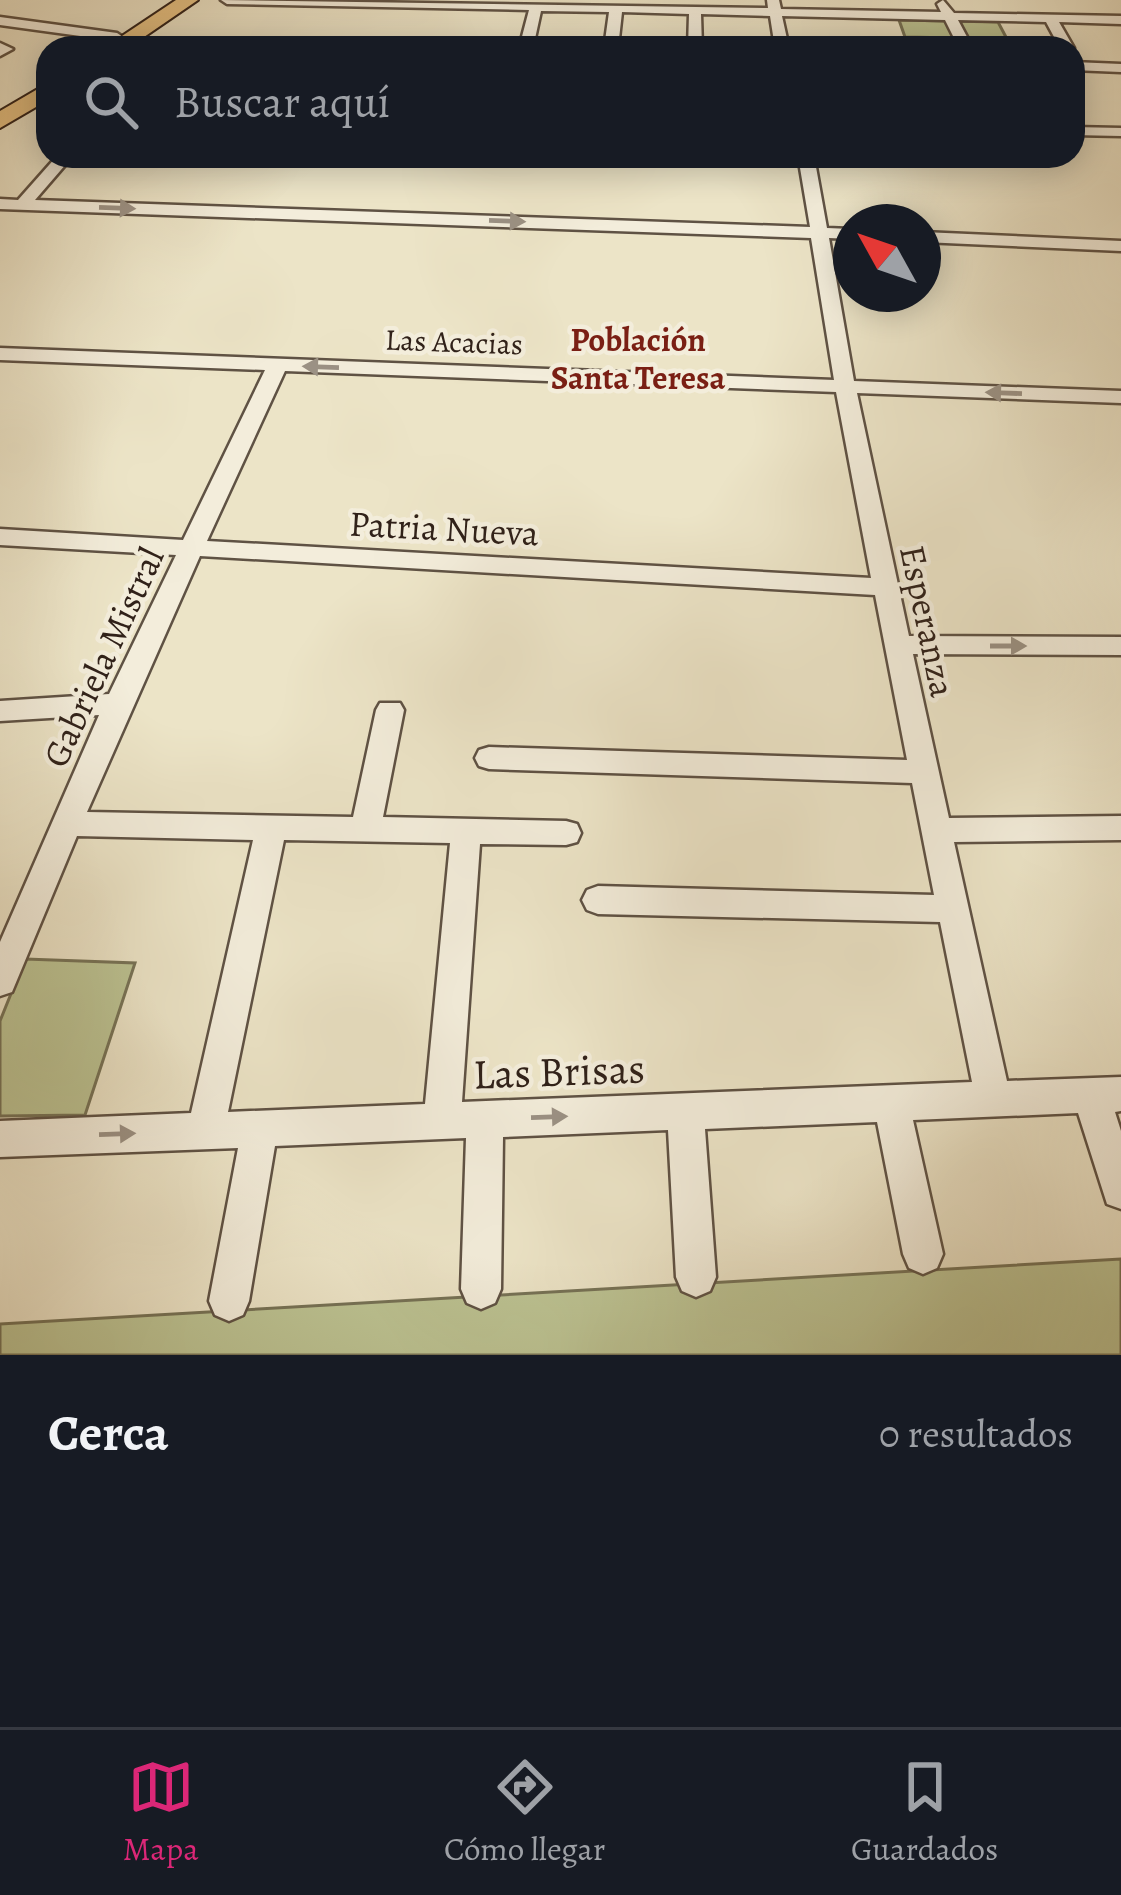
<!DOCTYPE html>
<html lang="es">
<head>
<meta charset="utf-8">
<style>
	body { margin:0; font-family:Alegreya,serif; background:#242831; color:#f1f3f6 }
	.compass { position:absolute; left:833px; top:204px; width:108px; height:108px; border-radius:50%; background:#171b24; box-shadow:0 6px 30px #0003; rotate:310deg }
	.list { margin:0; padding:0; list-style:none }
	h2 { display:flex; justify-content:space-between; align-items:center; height:156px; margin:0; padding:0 48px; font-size:51px }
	h2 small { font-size:39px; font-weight:400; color:#9ea1a6 }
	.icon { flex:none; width:66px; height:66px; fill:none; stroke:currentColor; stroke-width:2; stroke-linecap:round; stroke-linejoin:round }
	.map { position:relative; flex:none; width:1121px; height:1355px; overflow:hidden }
	.search { position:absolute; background:#171b24; box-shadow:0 6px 30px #0003; left:36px; right:36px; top:36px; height:132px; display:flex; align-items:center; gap:30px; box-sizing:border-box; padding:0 42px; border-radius:36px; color:#9ea1a6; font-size:45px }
	.sheet { height:372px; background:#171b24 }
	nav { display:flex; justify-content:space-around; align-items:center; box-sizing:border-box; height:168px; border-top:3px solid #363941; background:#171b24; font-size:33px; color:#9ea1a6 }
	nav a { display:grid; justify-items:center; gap:6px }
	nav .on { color:#db2777 }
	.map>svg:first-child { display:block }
	.green { fill:#bcc393; stroke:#767256; stroke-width:3 }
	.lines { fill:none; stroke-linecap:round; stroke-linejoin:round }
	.minor-casing { stroke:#5f5244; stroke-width:5 }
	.primary-casing { stroke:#302119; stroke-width:4 }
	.minor { fill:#f3eddb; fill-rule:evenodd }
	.primary { fill:#e6c284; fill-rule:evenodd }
	.oneway { fill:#9b9184 }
	.labels { text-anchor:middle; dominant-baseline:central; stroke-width:9; stroke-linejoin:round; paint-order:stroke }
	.far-street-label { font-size:30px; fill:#302119; stroke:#f3eddb }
	.far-neighbourhood-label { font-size:33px; font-weight:bold; fill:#7a1f14; stroke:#f3eddb }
	.street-label { font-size:36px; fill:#302119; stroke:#f3eddb }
	.near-street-label { font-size:42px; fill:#302119; stroke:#f3eddb }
</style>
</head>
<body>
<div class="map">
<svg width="1121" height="1355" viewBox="0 0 1121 1355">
	<rect width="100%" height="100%" fill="#ece4c7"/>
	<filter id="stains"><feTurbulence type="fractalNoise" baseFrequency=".00167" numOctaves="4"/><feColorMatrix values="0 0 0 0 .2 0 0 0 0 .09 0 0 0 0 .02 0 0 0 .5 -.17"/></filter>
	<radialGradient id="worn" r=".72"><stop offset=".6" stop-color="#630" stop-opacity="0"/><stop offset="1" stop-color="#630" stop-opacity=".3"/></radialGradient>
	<path class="green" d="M899,20L998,22L1007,39L905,37Z
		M25,959L135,963L85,1115L0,1116V1021Z
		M1121,1259V1355H0V1324Z"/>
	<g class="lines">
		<defs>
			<path id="minor" d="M221,0L768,8L767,0H779L781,9L941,12L937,4L943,0L954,13L1121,16V24L1059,22L1074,48L1073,49L1060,48L1046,22L958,20L973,48H959L945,20L782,16L789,48H775L770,16L701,14L702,48H688L689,14L622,12L618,48H604L609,12L541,11L533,48H519L529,10L227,4Z
				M0,17L117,33L123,37L117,41L0,25Z
				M0,43L13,49L0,56Z
				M1073,62L1121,64V72L1073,70Z
				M1073,127L1121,128V136L1073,135Z
				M57,156H73L35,200L810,227L798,156H814L827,228L851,229V239L829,238L854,381L1121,391V403L857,393L909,636L1121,637V655L913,654L949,818L1121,816V840L954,842L1007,1081L1121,1077V1111L1115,1112L1121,1131V1209L1107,1204L1078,1113L913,1120L943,1254L937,1268L923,1274L909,1268L903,1254L877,1122L705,1129L716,1277L710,1291L696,1297L682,1291L676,1277L668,1130L503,1137L501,1289L495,1303L481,1309L467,1303L461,1289L466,1138L275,1146L249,1301L243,1315L229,1321L215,1315L209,1301L238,1148L0,1157V1121L191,1113L253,840L77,836L12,992L0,996V942L99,715L0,721V701L109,694L176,555L0,545V529L183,540L265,370L0,360V348L834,380L811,238L0,209V199L18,200ZM285,371L836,392L871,578L207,541ZM200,556L875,595L907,760L489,747L479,750L475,758L479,766L489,769L912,783L934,895L598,886L587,890L582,900L587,910L598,914L940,922L972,1082L462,1102L480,844L566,845L577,842L581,833L577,824L566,821L383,817L404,710L400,703H380L376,710L353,817L87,812ZM284,840L450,843L425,1104L228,1112Z
				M923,232L1121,241V251L923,242Z"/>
			<path id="primary" d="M176,0H198L128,48H104Z
				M48,83V100L0,128V111Z"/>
		</defs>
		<use href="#minor" class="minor-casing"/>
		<use href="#primary" class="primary-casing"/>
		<use href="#minor" class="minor"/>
		<use href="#primary" class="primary"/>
	</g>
	<defs><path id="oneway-solid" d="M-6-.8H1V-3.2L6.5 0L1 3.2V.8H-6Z" transform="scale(3)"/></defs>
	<g class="oneway">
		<use href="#oneway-solid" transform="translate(117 208) rotate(2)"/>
		<use href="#oneway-solid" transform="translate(507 221) rotate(2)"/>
		<use href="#oneway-solid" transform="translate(321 367) rotate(-178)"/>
		<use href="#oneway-solid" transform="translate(1004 393) rotate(-178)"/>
		<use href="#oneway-solid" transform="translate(1008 646)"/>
		<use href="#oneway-solid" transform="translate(549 1117) rotate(-2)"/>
		<use href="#oneway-solid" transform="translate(117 1134) rotate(-2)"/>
	</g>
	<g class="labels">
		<g class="far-street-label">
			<text transform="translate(454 342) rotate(2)">Las Acacias</text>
		</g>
		<g class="far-neighbourhood-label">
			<text x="638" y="339">Población<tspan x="638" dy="38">Santa Teresa</tspan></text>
		</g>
		<g class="street-label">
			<text transform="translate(444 528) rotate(3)">Patria Nueva</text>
			<text transform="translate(928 621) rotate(78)">Esperanza</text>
			<text transform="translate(103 657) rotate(-65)">Gabriela Mistral</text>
		</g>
		<g class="near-street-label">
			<text transform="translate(559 1071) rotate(-2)">Las Brisas</text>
		</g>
	</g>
	<rect width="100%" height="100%" filter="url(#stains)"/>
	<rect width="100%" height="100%" fill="url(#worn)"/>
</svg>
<svg class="compass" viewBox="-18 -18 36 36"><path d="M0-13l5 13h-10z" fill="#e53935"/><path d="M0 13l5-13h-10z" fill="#9ea1a6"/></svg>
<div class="search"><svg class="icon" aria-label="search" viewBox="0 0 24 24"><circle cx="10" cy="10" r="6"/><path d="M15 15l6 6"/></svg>Buscar aquí</div>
</div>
<section class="sheet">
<h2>Cerca<small>0 resultados</small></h2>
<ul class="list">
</ul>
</section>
<nav>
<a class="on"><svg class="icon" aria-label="map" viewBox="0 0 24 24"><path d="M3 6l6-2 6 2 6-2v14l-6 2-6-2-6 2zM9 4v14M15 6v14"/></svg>Mapa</a>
<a><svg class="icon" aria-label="directions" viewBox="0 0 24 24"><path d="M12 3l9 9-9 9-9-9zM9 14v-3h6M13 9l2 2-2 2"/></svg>Cómo llegar</a>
<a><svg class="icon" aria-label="saved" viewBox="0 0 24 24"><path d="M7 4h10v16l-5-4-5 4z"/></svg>Guardados</a>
</nav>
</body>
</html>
